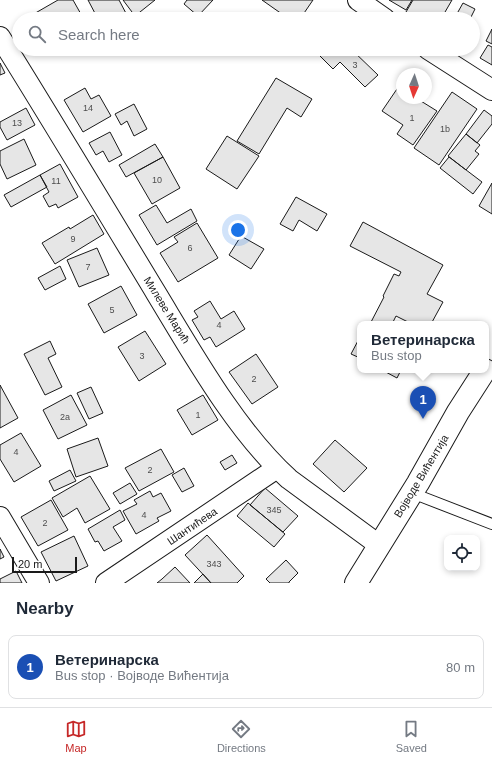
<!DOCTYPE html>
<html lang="en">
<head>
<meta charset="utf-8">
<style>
	body { margin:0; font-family:Arial,sans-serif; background:#f2f2f3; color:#1f2937 }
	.controls { position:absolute; right:12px; bottom:12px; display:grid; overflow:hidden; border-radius:8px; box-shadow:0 2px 6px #0003 }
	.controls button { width:36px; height:36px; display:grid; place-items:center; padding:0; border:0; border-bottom:1px solid #e0e1e3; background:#fff; color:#1f2937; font:20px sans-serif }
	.compass { position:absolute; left:396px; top:68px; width:36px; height:36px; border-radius:50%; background:#fff; box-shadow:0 2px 6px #0003; rotate:183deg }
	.scale { position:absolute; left:12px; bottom:10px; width:65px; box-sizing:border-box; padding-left:4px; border:2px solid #1a1a1a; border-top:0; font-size:11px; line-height:14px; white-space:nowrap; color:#1a1a1a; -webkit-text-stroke:3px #fff; paint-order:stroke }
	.you { position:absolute; left:238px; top:230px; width:14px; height:14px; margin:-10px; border:3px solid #fff; border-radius:50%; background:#1a73e8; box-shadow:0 0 0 6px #1a73e833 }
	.badge { display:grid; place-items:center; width:26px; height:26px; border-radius:50%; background:#c62828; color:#fff; font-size:13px; font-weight:700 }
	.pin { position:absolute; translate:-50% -33px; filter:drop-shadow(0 1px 2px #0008) }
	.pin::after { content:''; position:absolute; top:21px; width:14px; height:12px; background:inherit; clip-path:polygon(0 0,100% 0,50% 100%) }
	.popup { position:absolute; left:357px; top:321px; width:132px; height:52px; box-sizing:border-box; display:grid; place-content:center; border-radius:8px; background:#fff; filter:drop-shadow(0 1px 3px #0005); font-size:13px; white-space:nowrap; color:#747a83 }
	.popup b { font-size:15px; color:#1f2937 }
	.popup::after { content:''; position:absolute; left:50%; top:100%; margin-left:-8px; border:8px solid transparent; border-top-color:#fff }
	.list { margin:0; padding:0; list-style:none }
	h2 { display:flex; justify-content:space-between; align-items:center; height:52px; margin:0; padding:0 16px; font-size:17px }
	h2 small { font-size:13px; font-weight:400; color:#747a83 }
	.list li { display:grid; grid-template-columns:26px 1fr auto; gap:12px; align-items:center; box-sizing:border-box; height:64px; margin:0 8px 8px; padding:0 8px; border:1px solid #e0e1e3; border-radius:8px }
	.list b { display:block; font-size:15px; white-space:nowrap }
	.list p { margin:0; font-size:13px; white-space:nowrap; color:#747a83 }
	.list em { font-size:13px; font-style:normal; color:#747a83 }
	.icon { flex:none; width:22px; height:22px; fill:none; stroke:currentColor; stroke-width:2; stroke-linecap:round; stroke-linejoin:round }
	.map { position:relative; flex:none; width:492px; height:583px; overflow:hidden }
	.search { position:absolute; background:#fff; box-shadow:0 2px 6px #0003; left:12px; right:12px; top:12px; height:44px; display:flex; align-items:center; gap:10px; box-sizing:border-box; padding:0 14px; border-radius:22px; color:#747a83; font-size:15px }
	.sheet { height:124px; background:#fff }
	nav { display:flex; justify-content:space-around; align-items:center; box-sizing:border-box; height:56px; border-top:1px solid #e0e1e3; background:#fff; font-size:11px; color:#747a83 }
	nav a { display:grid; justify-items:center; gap:2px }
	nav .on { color:#c62828 }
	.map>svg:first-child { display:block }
	.building { fill:#e6e6e6; stroke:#1a1a1a }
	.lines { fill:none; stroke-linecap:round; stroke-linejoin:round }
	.lane-casing { stroke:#1a1a1a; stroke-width:12 }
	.street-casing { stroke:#1a1a1a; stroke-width:22 }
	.primary-casing { stroke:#1a1a1a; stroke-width:24 }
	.lane { stroke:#fff; stroke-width:10 }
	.street { stroke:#fff; stroke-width:20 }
	.primary { stroke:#fff; stroke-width:22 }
	.labels { text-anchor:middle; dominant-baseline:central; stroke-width:3; stroke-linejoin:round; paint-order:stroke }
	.number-label { font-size:9px; fill:#4d4d4d }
	.street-label { font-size:11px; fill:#1a1a1a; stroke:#fff }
</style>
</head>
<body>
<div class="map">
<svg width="492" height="583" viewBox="0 0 492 583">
	<rect width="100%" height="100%" fill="#fff"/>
	<path class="building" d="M58,0H73L82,16L77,19H25Z
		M88,0H119L129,19H98Z
		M123,0H155L135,16Z
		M187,0H213L198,16L184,4Z
		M262,0H313L300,19H289Z
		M389,0H412L406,10Z
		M413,0H452L441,19H418L406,12Z
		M463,3L475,9L470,19H454Z
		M492,29V44L486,41Z
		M473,32L478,35L473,43Z
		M488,45L492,47V65L480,58Z
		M319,49H351L378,75L365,87L340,62L333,69L316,52Z
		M0,63L5,73L0,75Z
		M276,78L312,99L301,117L287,108L259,154L237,141Z
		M399,86L402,88V98H416L437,111L413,145L397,134L403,125L382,111Z
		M85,88L91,99L99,95L111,116L83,132L64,100Z
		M452,92L477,109L439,165L414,148Z
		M134,104L147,129L134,136L127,121L121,125L115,114Z
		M26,108L35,125L7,140L0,127V122Z
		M484,110L492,116V124L477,143L466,134Z
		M110,132L122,155L109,162L103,151L96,155L89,143Z
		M466,134L480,145L475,151L479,154L466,170L448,156Z
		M227,136L259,156L237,189L206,169Z
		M24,139L36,165L7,179L0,164V151Z
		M155,144L163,157L126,177L119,165Z
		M163,157L180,188L152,204L134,173Z
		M449,157L482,182L473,194L440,168Z
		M60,164L78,197L58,208L56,204L49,207L43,196L49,192L40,175Z
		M40,175L47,187L11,207L4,195Z
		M492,183V214L479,206Z
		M296,197L327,214L317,231L299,220L293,231L280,224Z
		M156,205L167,223L191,209L197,221L157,245L139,215Z
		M93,215L104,234L55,264L42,243L69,227L70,229Z
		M363,222L443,265L427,294L443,302L431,324H412L396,316L392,324H370L384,297L383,296L394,274L399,276L401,272L350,246Z
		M197,223L218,258L178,282L160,253L178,242L174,237Z
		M241,236L264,249L251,269L229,255Z
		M97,248L109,275L79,287L67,260Z
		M60,266L66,279L45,290L38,278Z
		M121,286L137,315L104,333L88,304Z
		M210,301L221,319L234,311L245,329L216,347L210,337L204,340L192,320L198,317L194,311Z
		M145,331L166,364L139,381L118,347Z
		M360,337V358L351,354Z
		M50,341L56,354L48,358L62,387L45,395L24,354Z
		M256,354L278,387L252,404L229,372Z
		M382,370H401L397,378Z
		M0,385L18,418L0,428Z
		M91,387L103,413L89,419L77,393Z
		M71,395L87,425L58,439L43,410Z
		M203,395L218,420L192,435L177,410Z
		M21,433L41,466L14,482L0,459V445Z
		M98,438L108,466L76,477L67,449Z
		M335,440L367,468L344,492L313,464Z
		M161,449L174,472L139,491L125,468Z
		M232,455L237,463L225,470L220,462Z
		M184,468L194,486L182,492L172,475Z
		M70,470L76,481L54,491L49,481Z
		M90,476L110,509L85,523L77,508L63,517L52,498Z
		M130,483L137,494L120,504L113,493Z
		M265,488L298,516L283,532L250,505Z
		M150,491L153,497L161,493L171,511L157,518L159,521L136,534L123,511L137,504L134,500Z
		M51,500L68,530L38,546L21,517Z
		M248,503L285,534L274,547L237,516Z
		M120,510L125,520L113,527L122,541L104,551L98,541L95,542L88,529Z
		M207,535L244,576L237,583H211L185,555Z
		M74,536L88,566L56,581L41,552Z
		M0,549L4,557L0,559Z
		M286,560L298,573L289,582V583H270L266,579Z
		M175,567L190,583H157L162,579Z
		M16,571L22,583H0V579Z
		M203,574L211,583H194Z"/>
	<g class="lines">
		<defs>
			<path id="lane" d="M412,493L492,524"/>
			<path id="street" d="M358,0L385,19
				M0,37C53,122 104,207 156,293C193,354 236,431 289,479L379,545
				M428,49L492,90
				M0,517L39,583
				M106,583L277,468"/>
			<path id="primary" d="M356,583L418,483L458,412L485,370"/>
		</defs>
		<use href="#lane" class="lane-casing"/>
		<use href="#street" class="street-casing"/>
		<use href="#primary" class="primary-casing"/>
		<use href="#lane" class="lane"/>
		<use href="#street" class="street"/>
		<use href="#primary" class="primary"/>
	</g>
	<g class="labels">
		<g class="number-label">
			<text x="355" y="65">3</text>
			<text x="88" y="108">14</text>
			<text x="412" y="118">1</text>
			<text x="17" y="123">13</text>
			<text x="445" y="129">1b</text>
			<text x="157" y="180">10</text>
			<text x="56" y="181">11</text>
			<text x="73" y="239">9</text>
			<text x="190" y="248">6</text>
			<text x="88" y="267">7</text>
			<text x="112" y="310">5</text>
			<text x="219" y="325">4</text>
			<text x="142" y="356">3</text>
			<text x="254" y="379">2</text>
			<text x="198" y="415">1</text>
			<text x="65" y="417">2a</text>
			<text x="16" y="452">4</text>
			<text x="150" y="470">2</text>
			<text x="274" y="510">345</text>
			<text x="144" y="515">4</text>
			<text x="45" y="523">2</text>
			<text x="214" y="564">343</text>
		</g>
		<g class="street-label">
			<text transform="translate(167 310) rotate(58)">Милеве Марић</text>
			<text transform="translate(421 476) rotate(-59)">Војводе Вићентија</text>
			<text transform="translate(192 526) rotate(-34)">Шантићева</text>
		</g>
	</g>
</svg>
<div class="controls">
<button><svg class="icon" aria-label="locate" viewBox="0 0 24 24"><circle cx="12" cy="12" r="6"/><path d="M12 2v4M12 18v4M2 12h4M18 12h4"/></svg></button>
</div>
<svg class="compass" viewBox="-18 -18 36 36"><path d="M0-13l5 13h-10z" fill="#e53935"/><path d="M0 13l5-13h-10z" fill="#747a83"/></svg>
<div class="scale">20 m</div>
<div class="you"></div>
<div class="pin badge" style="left:423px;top:419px;background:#1a4fb4">1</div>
<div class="popup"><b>Ветеринарска</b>Bus stop</div>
<div class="search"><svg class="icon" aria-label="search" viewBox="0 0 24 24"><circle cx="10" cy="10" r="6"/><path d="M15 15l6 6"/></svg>Search here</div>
</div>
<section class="sheet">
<h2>Nearby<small></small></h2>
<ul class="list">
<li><span class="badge" style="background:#1a4fb4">1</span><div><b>Ветеринарска</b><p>Bus stop · Војводе Вићентија</p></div><em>80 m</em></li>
</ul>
</section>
<nav>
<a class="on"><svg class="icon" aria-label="map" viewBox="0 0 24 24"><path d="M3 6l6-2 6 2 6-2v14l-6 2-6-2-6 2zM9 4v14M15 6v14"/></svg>Map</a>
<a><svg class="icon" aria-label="directions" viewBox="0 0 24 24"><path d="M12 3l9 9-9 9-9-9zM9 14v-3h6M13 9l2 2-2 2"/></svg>Directions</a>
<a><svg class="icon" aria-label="saved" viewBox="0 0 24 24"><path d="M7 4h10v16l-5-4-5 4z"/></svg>Saved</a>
</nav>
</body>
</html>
